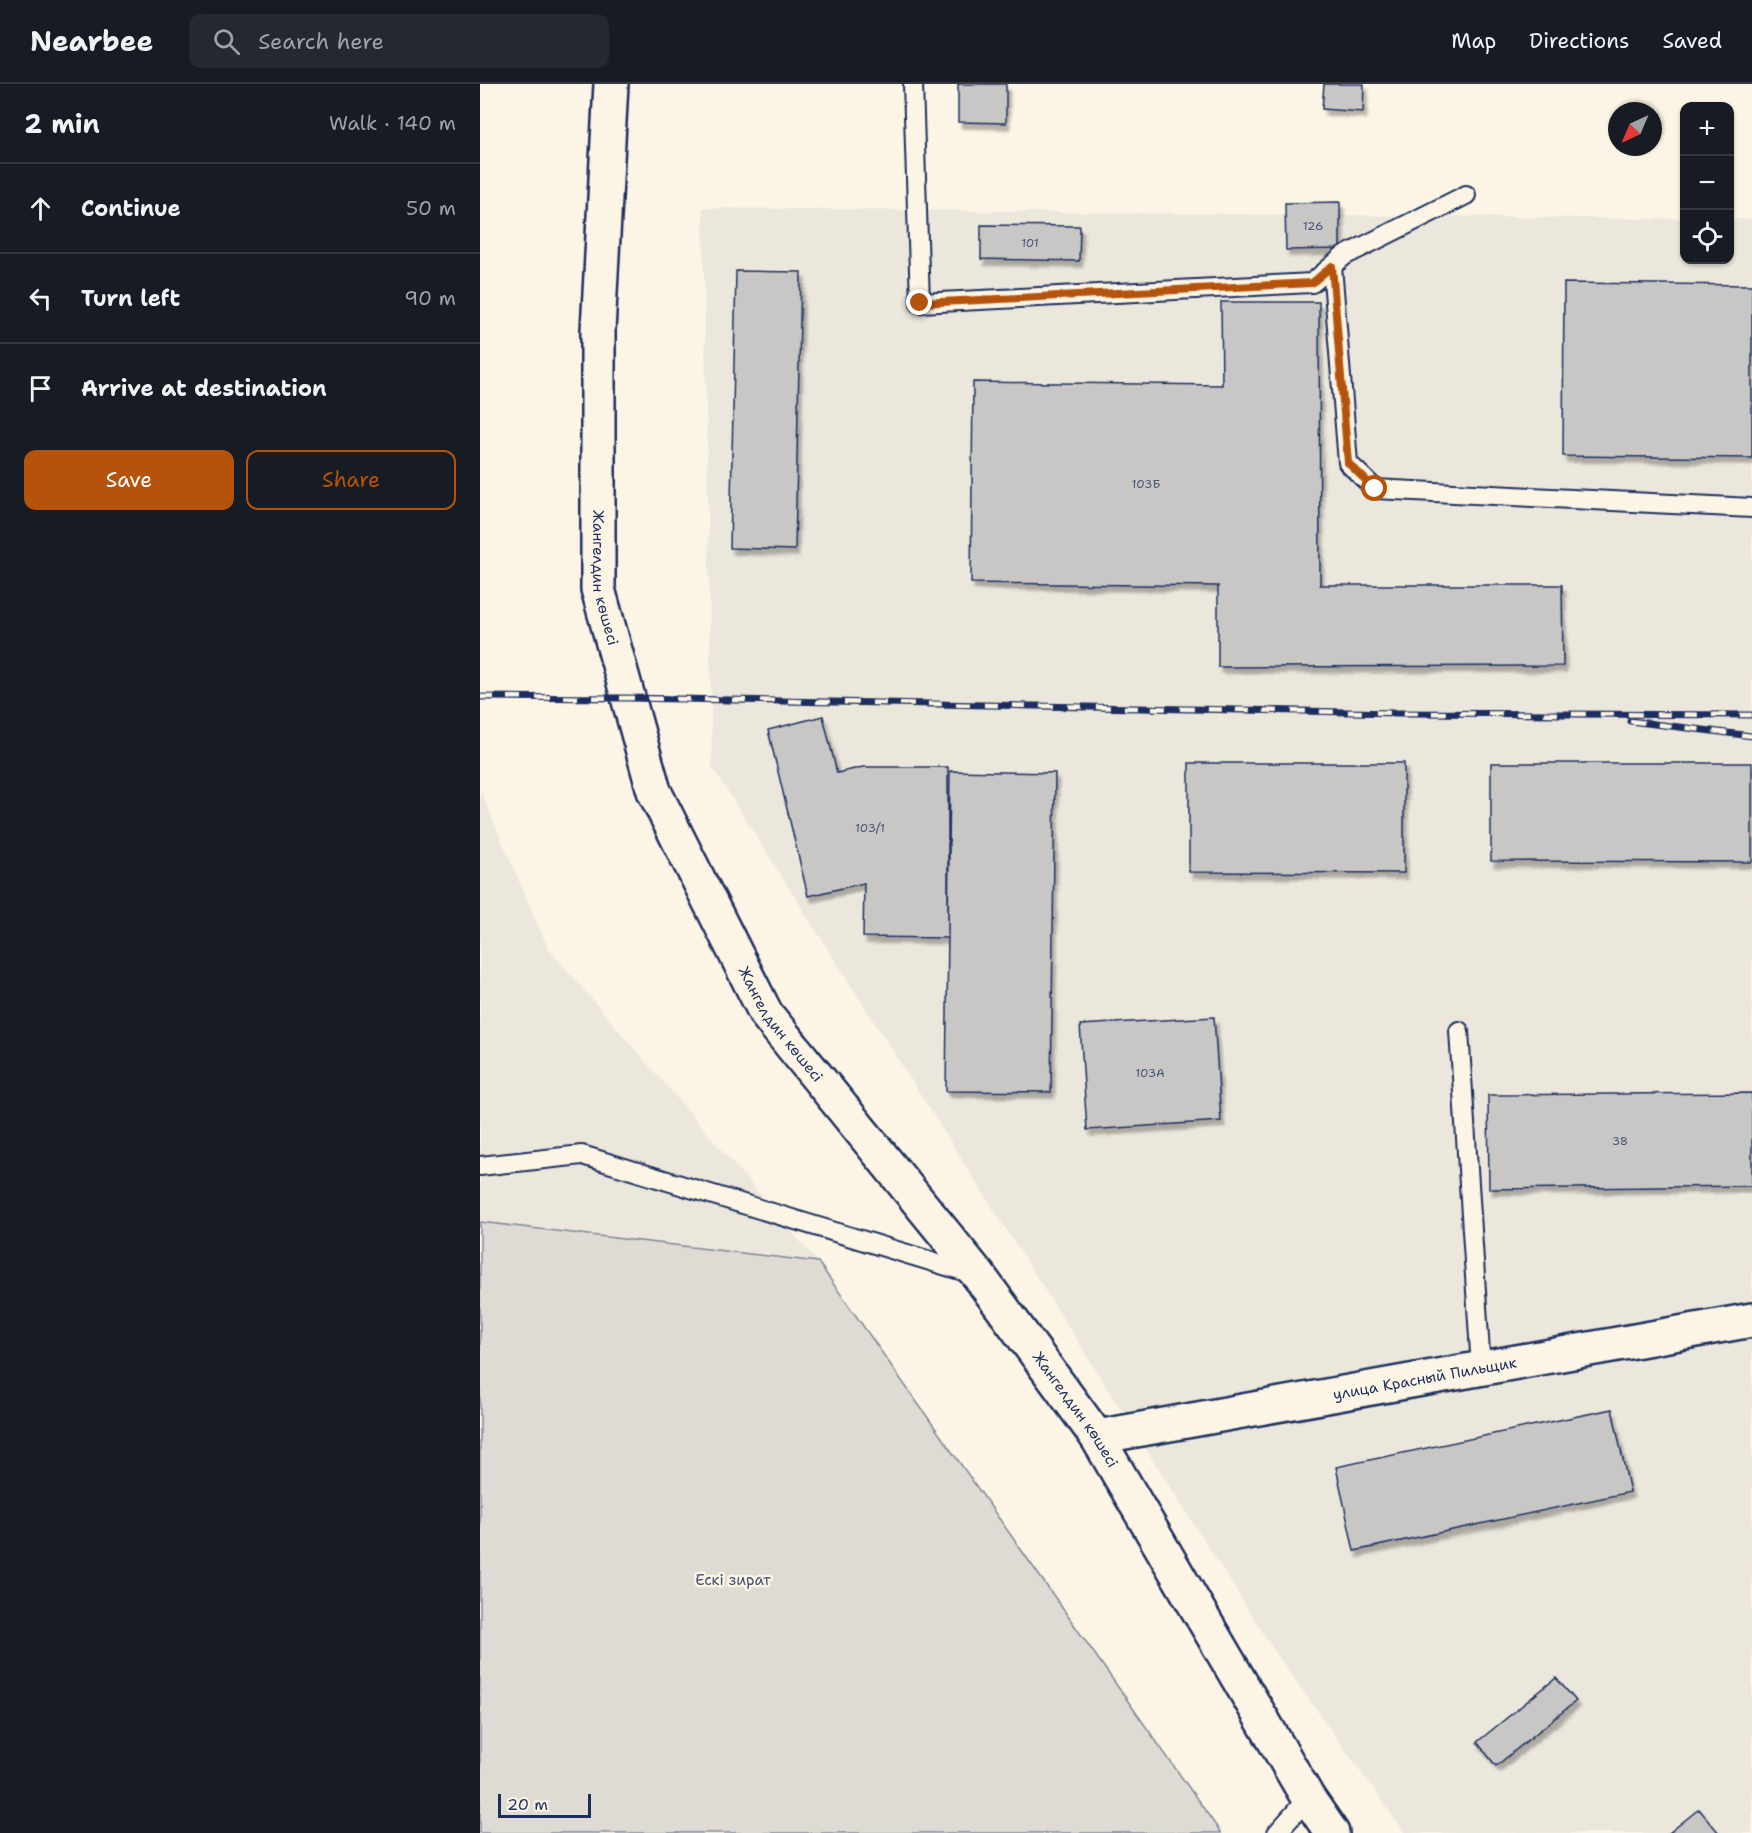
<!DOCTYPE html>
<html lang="en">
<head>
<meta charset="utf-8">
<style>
	body { margin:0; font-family:"Shantell Sans",sans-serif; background:#242831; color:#f1f3f6 }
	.controls { position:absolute; right:18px; top:18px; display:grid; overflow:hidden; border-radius:12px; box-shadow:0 2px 4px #0004 }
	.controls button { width:54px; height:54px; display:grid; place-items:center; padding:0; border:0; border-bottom:2px solid #363941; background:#171b24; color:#f1f3f6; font:30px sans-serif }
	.compass { position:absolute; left:1128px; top:18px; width:54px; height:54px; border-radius:50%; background:#171b24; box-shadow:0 2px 4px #0004; rotate:224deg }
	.scale { position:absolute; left:18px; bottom:15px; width:93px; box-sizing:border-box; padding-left:6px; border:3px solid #1b2f5e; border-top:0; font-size:16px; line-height:21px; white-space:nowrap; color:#1b2f5e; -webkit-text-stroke:4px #fcf5e5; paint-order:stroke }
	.stop { position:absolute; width:18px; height:18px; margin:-14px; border:4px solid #b45309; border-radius:50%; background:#fff }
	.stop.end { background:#b45309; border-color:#fff; box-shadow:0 2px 6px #0008 }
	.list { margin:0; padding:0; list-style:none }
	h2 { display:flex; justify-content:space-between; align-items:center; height:78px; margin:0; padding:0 24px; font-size:26px }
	h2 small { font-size:20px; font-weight:400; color:#9ea1a6 }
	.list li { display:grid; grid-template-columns:39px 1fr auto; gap:18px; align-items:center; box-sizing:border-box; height:90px; padding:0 24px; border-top:2px solid #363941 }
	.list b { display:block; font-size:22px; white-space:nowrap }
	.list em { font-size:20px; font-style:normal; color:#9ea1a6 }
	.actions { display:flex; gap:12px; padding:18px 24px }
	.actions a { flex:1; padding:14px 0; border:2px solid #b45309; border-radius:12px; text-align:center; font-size:21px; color:#b45309 }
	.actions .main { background:#b45309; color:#fff }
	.icon { flex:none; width:33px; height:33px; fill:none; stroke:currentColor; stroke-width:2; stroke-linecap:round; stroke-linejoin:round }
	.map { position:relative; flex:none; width:1272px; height:1749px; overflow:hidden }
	header { display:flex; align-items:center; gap:36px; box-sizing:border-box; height:84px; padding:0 30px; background:#171b24; border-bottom:2px solid #363941 }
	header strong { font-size:28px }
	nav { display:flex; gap:33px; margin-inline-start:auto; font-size:21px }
	.search { width:420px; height:54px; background:#242831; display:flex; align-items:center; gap:15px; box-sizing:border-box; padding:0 21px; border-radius:12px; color:#9ea1a6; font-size:22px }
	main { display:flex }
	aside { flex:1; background:#171b24 }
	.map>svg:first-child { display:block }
	.built { fill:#ece7dc }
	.green { fill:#dfdbd4; stroke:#7d8599; stroke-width:1.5 }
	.building { fill:#c8c7c6; stroke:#1b2f5e; stroke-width:1.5; filter:url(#shadow) }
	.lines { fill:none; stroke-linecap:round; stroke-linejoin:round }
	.service-casing { stroke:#1b2f5e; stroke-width:22 }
	.minor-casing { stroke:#1b2f5e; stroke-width:38 }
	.trunk-casing { stroke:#1b2f5e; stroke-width:38 }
	.service { stroke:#fcf5e5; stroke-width:18 }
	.minor { stroke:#fcf5e5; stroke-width:33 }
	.trunk { stroke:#fcf5e5; stroke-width:33 }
	.rail-casing { stroke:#1b2f5e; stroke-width:7 }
	.rail { stroke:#fcf5e5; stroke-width:4.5; stroke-dasharray:14; stroke-linecap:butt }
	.route { stroke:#b45309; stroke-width:8 }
	.labels { text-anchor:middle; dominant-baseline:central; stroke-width:5; stroke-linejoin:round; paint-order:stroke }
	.number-label { font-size:12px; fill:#465578 }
	.street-label { font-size:15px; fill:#1b2f5e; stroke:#fcf5e5 }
	.park-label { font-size:15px; fill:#425176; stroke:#fcf5e5 }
</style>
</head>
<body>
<header>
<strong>Nearbee</strong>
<div class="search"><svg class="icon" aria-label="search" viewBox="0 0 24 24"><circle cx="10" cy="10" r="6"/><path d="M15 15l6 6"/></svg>Search here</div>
<nav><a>Map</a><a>Directions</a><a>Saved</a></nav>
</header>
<main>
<aside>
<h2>2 min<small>Walk · 140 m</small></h2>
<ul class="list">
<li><svg class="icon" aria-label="ahead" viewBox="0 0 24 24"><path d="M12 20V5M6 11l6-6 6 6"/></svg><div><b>Continue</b></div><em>50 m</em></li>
<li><svg class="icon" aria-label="left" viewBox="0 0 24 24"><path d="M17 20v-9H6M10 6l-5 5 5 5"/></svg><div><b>Turn left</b></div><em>90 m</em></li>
<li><svg class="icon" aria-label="arrive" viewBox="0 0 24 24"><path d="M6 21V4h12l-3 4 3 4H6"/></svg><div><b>Arrive at destination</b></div></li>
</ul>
<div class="actions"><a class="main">Save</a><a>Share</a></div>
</aside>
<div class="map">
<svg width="1272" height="1749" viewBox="0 0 1272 1749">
	<defs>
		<filter id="shadow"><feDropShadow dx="3.5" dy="6" stdDeviation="1.5" flood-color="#0004"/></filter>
	</defs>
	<rect width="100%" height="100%" fill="#fcf5e5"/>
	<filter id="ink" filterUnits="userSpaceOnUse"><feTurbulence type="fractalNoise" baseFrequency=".0167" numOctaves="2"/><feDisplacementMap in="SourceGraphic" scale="12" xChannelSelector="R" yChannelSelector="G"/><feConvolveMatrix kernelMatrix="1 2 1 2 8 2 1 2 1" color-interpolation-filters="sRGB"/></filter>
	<g filter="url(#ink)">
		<path class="built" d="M223,124L1204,135V176H1250V135H1272V1749H925L797,1571L232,683Z
			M0,706L68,864L338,1178L0,1138Z"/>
		<path class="green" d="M0,1138L338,1178L741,1749H0Z"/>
		<path class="building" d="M478,0H526V39L478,38Z
			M844,0H884L883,28L842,25Z
			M860,118V165L806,166L805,119Z
			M501,141L600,142L599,177L501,175Z
			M256,187L321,188L315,466L250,464Z
			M1084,199L1272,201V374L1083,372Z
			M741,218H839L840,501H1082L1083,582L738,583V502L491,499L493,298L742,301Z
			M343,632L357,689L383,683H468V854L383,853L384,799L328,812L288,646Z
			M709,679H924V789L709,788Z
			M1011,679H1272V778L1011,777Z
			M470,687L575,689L571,1008L466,1007Z
			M734,933L741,1037L607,1046L600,941Z
			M1272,1009V1102L1009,1105L1008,1011Z
			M1132,1325L1150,1408L874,1467L856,1383Z
			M1076,1594L1096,1617L1016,1682L997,1658Z
			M1219,1725L1239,1749H1189Z"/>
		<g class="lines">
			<defs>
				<path id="service" d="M433,0L440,219L832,199L864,172L986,111
					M852,182L868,379L895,405L1272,424
					M979,947L1001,1284
					M0,1082L102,1071L493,1190
					M797,1749L828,1714"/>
				<g id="minor">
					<path id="s1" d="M617,1353L1272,1236"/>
				</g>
				<g id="trunk">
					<path id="s2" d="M131,0L118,247V505L174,707L286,930L499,1192L617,1353L828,1714L852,1749"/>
				</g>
			</defs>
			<use href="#service" class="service-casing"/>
			<use href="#minor" class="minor-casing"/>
			<use href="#trunk" class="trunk-casing"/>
			<use href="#service" class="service"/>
			<use href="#minor" class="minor"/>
			<use href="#trunk" class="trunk"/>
			<defs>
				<path id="rail" d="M0,613L148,614L918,629L1272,631
					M1150,637L1272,652"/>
			</defs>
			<use href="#rail" class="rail-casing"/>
			<use href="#rail" class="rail"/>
		</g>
	</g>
	<g class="lines" filter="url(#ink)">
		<path class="route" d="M440,219L832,199L852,182L868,379L895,405"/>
	</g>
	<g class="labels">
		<g class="number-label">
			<text x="833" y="142">126</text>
			<text x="550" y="159">101</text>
			<text x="666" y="400">103Б</text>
			<text x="390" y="744">103/1</text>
			<text x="670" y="989">103A</text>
			<text x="1140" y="1057">38</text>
		</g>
		<g class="street-label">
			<text stroke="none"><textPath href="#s2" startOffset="495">Жангелдин көшесі</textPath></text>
			<text stroke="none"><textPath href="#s2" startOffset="981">Жангелдин көшесі</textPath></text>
			<text stroke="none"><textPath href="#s1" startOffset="333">улица Красный Пильщик</textPath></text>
			<text stroke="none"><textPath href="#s2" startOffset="1467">Жангелдин көшесі</textPath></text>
		</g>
		<g class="park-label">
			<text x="253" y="1496">Ескі зират</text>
		</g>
	</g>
</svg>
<div class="controls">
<button>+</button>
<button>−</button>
<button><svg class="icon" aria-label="locate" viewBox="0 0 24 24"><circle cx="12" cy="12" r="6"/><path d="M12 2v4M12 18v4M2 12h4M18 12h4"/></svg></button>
</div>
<svg class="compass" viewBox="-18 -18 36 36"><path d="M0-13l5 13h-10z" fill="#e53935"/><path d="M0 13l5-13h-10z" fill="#9ea1a6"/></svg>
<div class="scale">20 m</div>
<div class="stop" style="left:895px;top:405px"></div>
<div class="stop end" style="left:440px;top:219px"></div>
</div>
</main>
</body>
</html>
